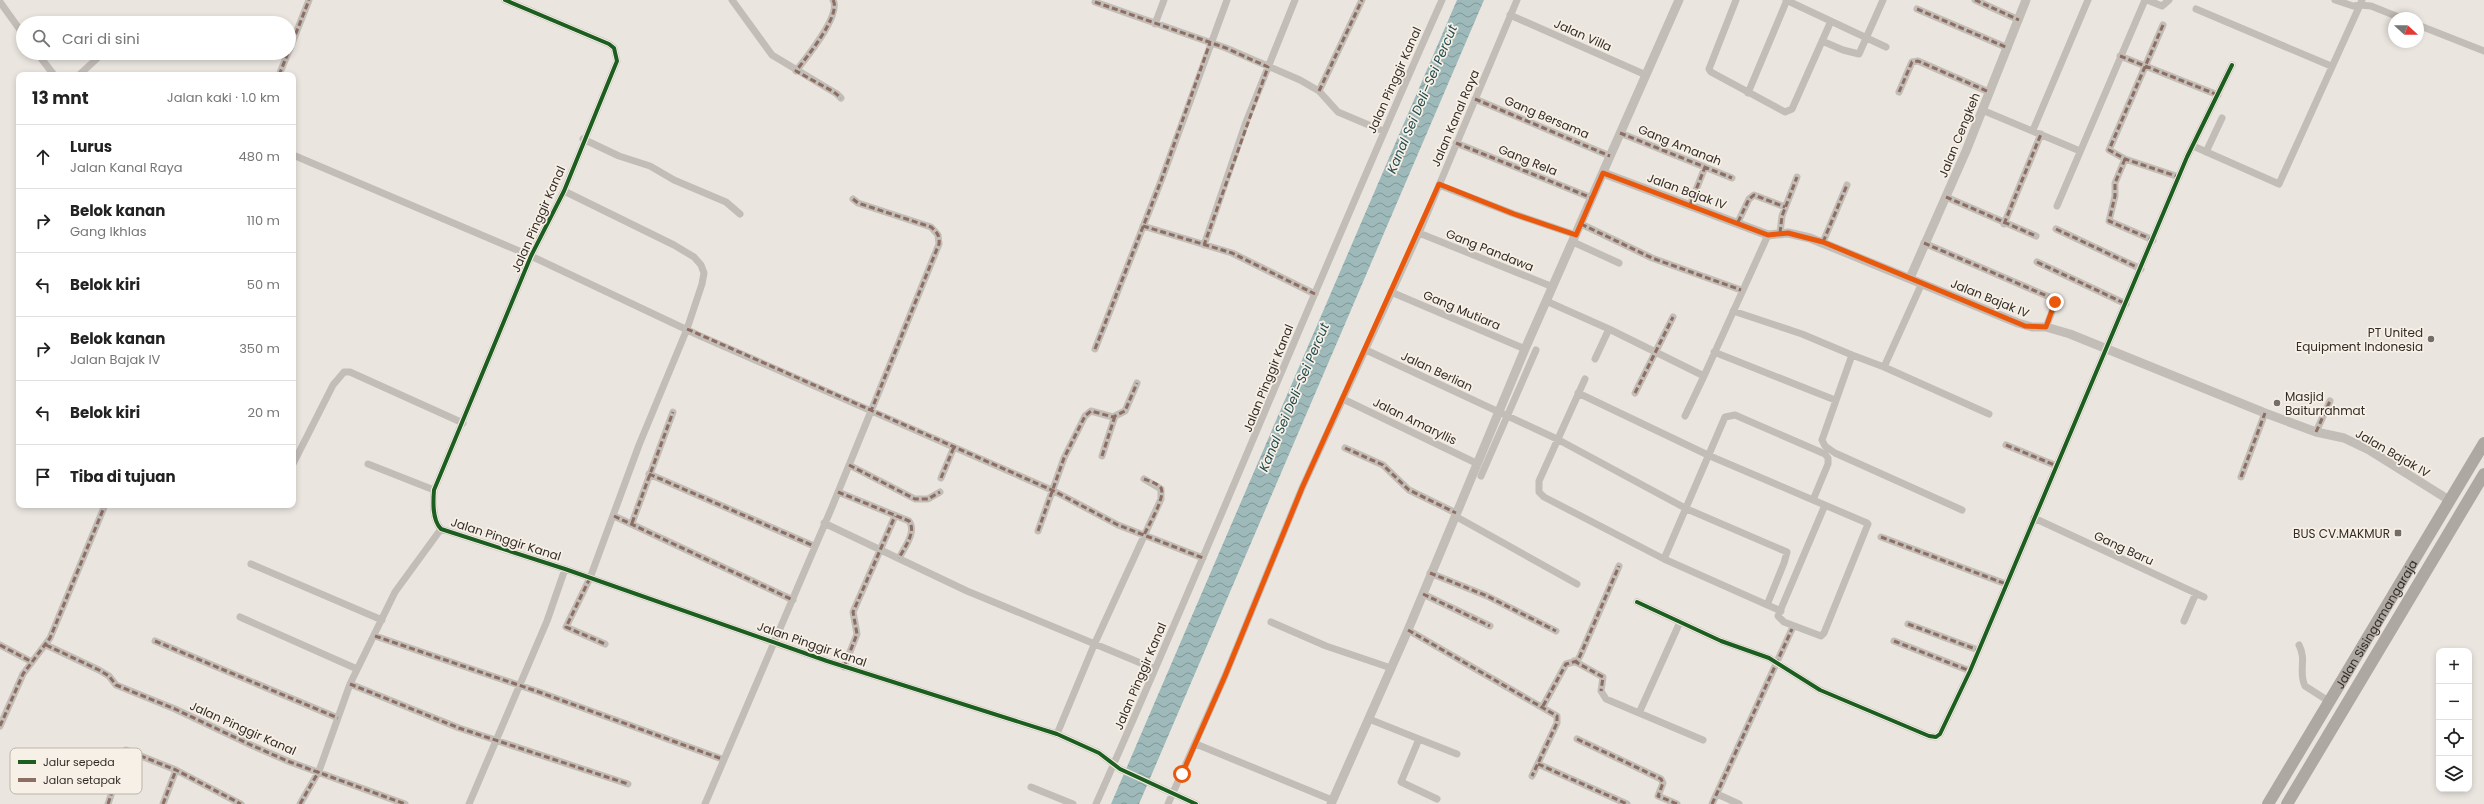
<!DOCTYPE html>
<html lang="id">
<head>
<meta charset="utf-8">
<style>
	body { margin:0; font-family:Poppins,sans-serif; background:#f2f2f2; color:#222 }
	.controls { position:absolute; right:12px; bottom:12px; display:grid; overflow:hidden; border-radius:8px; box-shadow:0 2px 6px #0003 }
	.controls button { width:36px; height:36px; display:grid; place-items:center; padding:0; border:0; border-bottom:1px solid #e0e0e0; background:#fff; color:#222; font:20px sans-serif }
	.compass { position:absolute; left:2388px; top:12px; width:36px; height:36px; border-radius:50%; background:#fff; box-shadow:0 2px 6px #0003; rotate:111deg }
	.stop { position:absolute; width:12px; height:12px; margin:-9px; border:3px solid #ea580c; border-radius:50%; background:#fff }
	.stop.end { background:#ea580c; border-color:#fff; box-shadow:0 1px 4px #0008 }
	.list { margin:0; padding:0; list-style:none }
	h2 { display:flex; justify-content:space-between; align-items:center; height:52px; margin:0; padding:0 16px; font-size:17px }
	h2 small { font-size:13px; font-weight:400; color:#767676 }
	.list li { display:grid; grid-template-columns:26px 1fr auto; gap:12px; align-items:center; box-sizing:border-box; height:64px; padding:0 16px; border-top:1px solid #e0e0e0 }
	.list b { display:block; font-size:15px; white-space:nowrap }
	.list p { margin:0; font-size:13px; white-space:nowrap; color:#767676 }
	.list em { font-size:13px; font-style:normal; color:#767676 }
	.icon { flex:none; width:22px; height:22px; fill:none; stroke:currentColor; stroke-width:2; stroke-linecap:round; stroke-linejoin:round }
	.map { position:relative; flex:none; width:2484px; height:804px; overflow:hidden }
	.search { position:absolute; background:#fff; box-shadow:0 2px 6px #0003; left:16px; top:16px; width:280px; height:44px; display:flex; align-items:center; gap:10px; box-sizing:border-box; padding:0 14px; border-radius:22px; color:#767676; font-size:15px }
	.panel { position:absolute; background:#fff; box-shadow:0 2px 6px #0003; left:16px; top:72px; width:280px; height:436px; border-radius:8px }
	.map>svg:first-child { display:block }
	.water { fill:url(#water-waves) }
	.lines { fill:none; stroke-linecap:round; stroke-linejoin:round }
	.minor { stroke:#c3bdb8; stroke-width:7 }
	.tertiary { stroke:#c3bdb8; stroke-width:9 }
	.trunk { stroke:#aea8a2; stroke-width:12 }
	.quiet { stroke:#8d6e63; stroke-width:3; stroke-dasharray:6 3; stroke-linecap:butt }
	.cycleway-casing { stroke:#f7f0e6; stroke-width:6 }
	.cycleway { stroke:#1b5e20; stroke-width:4 }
	.route { stroke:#ea580c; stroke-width:5 }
	.poi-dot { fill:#736c67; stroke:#f7f0e6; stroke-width:1.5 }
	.labels { text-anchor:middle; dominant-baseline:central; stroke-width:3.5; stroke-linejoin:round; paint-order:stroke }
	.street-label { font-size:12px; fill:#332b27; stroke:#f7f0e6 }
	.poi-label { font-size:12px; fill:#332b27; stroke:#f7f0e6; text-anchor:end }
	.water-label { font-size:13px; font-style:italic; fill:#214c51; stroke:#f7f0e6 }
	.key { fill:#f7f0e6; stroke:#bcb5ad; stroke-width:1 }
	.key-label { font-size:11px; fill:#332b27 }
</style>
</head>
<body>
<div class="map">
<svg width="2484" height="804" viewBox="0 0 2484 804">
	<defs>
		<pattern id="water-waves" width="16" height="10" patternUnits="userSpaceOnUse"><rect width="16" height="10" fill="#9db9b9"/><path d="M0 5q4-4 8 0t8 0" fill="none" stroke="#819796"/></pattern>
	</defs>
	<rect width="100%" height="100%" fill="#eae5df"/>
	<path class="water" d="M1457,0H1484L1139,804H1111Z"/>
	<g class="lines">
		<path class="minor" d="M505,0L609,44L614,48L617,61L564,191L531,256L434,490C433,502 432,520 441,529L565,569L827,661L1057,734L1099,753L1120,769L1196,804
			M732,0L772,55L837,94L841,98
			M1736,0L1709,69L1711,72L1785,112L1792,109L1831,21
			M1786,0L1886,47
			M1975,0L2019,20
			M2147,0L2162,6L2169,0
			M2335,0L2353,6L2360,5L2362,0
			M0,2L23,34
			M1095,2L1226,48L1300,80L1319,91L1338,112L1383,131
			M1917,9L2008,48
			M2196,9L2331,66
			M1510,15L1646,75
			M1155,24L1164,0
			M2163,25L2109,150L2125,159L2179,177
			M2418,25L2484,51
			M1822,41L1843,50L1859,54L1883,0
			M289,51L309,0
			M37,53L54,75
			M2120,56L2218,95
			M796,71C805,59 842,15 833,0
			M79,75L103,53
			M279,75L288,53
			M1319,91L1362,0
			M1899,92L1912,62L1918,61L1989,92
			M1748,93L1787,0
			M1475,99L1610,156
			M1982,110L2080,151
			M2033,130L2088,0
			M1620,133L1732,178
			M583,139L619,156L650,166L674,180L726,202L740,214
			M1456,143L1592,198
			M2193,146L2279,184L2360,5L2371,6L2401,18
			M2206,152L2222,118
			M293,155L531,256L698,335L1054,491L1118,525L1203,558
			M2125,159L2115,183V196L2109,221L2153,240
			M1439,185L1514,214L1576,235
			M564,191L674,245L694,257L701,265L704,273L702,284L687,329L639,445L590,578L566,627L605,644
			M1946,197L2036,236
			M1690,205L1705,167
			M2057,206L2145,0
			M1738,222L1749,199L1754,195L1785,207
			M1581,224L1652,258L1741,290
			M2004,224L2041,134
			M1143,226L1232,253L1315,294
			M2056,229L2141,269
			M1419,233L1553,287
			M1780,233L1782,216L1797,177
			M1573,242L1619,263
			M1823,242L1847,185
			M1924,243L2054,299L2055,304L2046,327
			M1204,245L1246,122L1295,0
			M2037,262L2126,304
			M1922,283L1884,367L1852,355L1822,440L1825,446L1835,453L1962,510
			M1391,292L1525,349
			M1546,301L1609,329
			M1733,311L1802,334L1852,355
			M1095,349L1161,181L1227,0
			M1366,350L1557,439L1687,509L1787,552L1784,563L1767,605
			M1714,352L1835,400
			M1595,359L1609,329L1704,376L1768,235
			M1884,367L1989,414
			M1585,379L1539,481V492L1544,497L1664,559
			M1578,393L1710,456L1813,500
			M1635,393L1673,317
			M1343,399L1476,463
			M1685,416L1704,376
			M2316,432L2330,401
			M2006,445L2057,466
			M1345,448L1383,465L1409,490L1456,513
			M1102,456L1115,416
			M293,464L333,385L344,372H350L463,423
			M368,464L434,490
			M849,465L915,499H928L940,492
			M649,474L814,546
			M1481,476L1536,350
			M2241,477L2265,413
			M941,478L954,447
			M838,492L909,521C917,532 904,548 899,558
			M614,516L793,600
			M1455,516L1577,584
			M2034,518L2204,597
			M632,523L673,412
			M824,523L967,591L1155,669
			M1038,531L1064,458L1085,416L1091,411L1113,417L1125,411L1137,383
			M1881,537L2006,584
			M251,564L382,620
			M1430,573L1487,596L1556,631
			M1423,594L1490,626
			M1637,602L1721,641L1769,658L1820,690L1929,736L1936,737L1940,734L1970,671L2187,157L2232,65
			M1781,611L1664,559L1725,417L1735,415L1825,454L1828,458V464L1813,500L1867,523L1868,524L1824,633L1821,636L1784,622L1778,616L1825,505
			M240,617L357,669
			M2184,621L2196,593
			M1271,622L1326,646L1391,668
			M1908,624L1978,650
			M1408,630L1557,716V723L1532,776
			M375,636L539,692L722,759
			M155,641L338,718
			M1894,641L1970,671
			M0,645L32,662
			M46,645L99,670L109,676L116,685L175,709L251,745L290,762L405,804
			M2299,645C2307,660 2298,672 2305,686L2330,702
			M1574,661L1603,677L1601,691L1606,699L1703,740
			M844,667L857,634L853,612L895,516
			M350,684L459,728L628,784
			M1543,706L1566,664L1577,661L1580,656L1619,566
			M1639,713L1680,622
			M1369,719L1419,739L1401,782L1437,799
			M0,726L23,674L50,638L105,505
			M1057,734L1094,645L1161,499V489L1144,479
			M1419,739L1457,754
			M1577,739L1661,779L1663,783L1658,796L1677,804
			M1196,744L1332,800
			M1538,764L1627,804
			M1031,787L1073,804
			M1717,794L1739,804
			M108,804L126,750L176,770L241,804
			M163,804L176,770
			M300,804L319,771L350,684L395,592L441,529
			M469,804L547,621L565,569
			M705,804L832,507L939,244L938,235L931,227L858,203L853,199
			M1096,804C1215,537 1323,266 1442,0
			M1168,804L1225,676L1302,488L1419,233L1517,0
			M1712,804L1792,629"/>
		<path class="tertiary" d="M1603,173L1768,235L1788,233L1810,238L2018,323L2032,327H2046L2070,334L2265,413L2316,432L2344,438L2369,450L2449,500
			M1910,278L1966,151L2026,0
			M1331,804L1408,630L1525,349L1679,0"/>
		<g class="trunk">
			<path id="s1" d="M2268,804L2484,443"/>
			<path d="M2287,804L2484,474"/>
		</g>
		<path class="quiet" d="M833,0C842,15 805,59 796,71L834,92L841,98
			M1975,0L2019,20
			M1095,2L1226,48L1268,67L1204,245
			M1917,9L2008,48
			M2163,25L2109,150L2125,159L2179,177
			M289,51L309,0
			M2120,56L2218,95
			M279,75L288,53
			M1319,91L1362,0
			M1899,92L1912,62L1918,61L1989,92
			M1475,99L1610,156
			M1620,133L1732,178
			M1456,143L1592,198
			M2125,159L2115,183V196L2109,221L2153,240
			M1439,185L1514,214L1576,235
			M1946,197L2036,236
			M853,199L858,203L931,227C937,232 940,236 939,244L871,411
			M1690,205L1705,167
			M1738,222L1749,199L1754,195L1785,207
			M1581,224L1652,258L1741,290
			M2004,224L2041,134
			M1143,226L1232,253L1315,294
			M2056,229L2141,269
			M1780,233L1782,216L1797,177
			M1823,242L1847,185
			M1924,243L2054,299L2055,304L2046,327
			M2037,262L2126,304
			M687,329L1054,491L1118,525L1203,558
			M1095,349L1161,181L1210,43
			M1635,393L1673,317
			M2316,432L2330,401
			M2006,445L2057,466
			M1345,448L1383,465L1409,490L1456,513
			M1102,456L1115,416
			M849,465L915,499H928L940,492
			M649,474L814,546
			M2241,477L2265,413
			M941,478L954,447
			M1144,479C1149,481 1157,483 1161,488C1166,497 1148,526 1144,535
			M838,492L909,521C917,532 904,548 899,558
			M614,516L793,600
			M632,523L673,412
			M1038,531L1064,458L1085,416L1091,411L1113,417L1125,411L1137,383
			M1881,537L2006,584
			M1430,573L1487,596L1556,631
			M590,578L566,627L605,644
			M1423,594L1490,626
			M1908,624L1978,650
			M1408,630L1557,716V723L1532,776
			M375,636L539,692L722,759
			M155,641L338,718
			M1894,641L1970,671
			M0,645L32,662
			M46,645L99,670L109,676L116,685L175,709L251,745L290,762L405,804
			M1574,661L1603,677L1601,691
			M844,667L857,634L853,612L895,516
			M350,684L459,728L628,784
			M1543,706L1566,664L1577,661L1580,656L1619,566
			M0,726L23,674L50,638L105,505
			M1577,739L1661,779L1663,783L1658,796L1677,804
			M1538,764L1627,804
			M108,804L126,750L176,770L241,804
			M163,804L176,770
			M300,804L319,771
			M1712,804L1792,629"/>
		<defs>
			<path id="cycleway" d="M505,0L609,44L614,48L617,61L564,191L531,256L434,490C433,502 432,520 441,529L565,569L827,661L1057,734L1099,753L1120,769L1196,804
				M1637,602L1721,641L1769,658L1820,690L1929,736L1936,737L1940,734L1970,671L2187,157L2232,65"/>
		</defs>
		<use href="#cycleway" class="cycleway-casing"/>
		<use href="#cycleway" class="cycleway"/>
	</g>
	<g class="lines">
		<path class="route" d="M1182,774L1225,676L1302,488L1439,184L1514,214L1576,235L1603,173L1768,235L1788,233L1823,242L2025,326L2046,327L2055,302"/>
	</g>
	<g class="poi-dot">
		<circle cx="2431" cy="339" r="4"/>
		<circle cx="2277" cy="403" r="4"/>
		<rect x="2394" y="529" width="8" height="8" rx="2"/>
	</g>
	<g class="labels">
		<g class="street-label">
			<text transform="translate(1583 35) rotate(24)">Jalan Villa</text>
			<text transform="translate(1394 80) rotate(-66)">Jalan Pinggir Kanal</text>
			<text transform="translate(1547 117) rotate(23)">Gang Bersama</text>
			<text transform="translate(1455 118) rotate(-67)">Jalan Kanal Raya</text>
			<text transform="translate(1959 135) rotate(-68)">Jalan Cengkeh</text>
			<text transform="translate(1680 145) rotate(22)">Gang Amanah</text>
			<text transform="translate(1528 160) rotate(22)">Gang Rela</text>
			<text transform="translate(1687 191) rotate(20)">Jalan Bajak IV</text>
			<text transform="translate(538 219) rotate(-66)">Jalan Pinggir Kanal</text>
			<text transform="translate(1490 250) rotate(22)">Gang Pandawa</text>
			<text transform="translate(1990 298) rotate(22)">Jalan Bajak IV</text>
			<text transform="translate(1462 310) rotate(23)">Gang Mutiara</text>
			<text transform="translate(1437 371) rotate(25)">Jalan Berlian</text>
			<text transform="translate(1268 378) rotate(-68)">Jalan Pinggir Kanal</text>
			<text transform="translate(1415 421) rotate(26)">Jalan Amaryllis</text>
			<text transform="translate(2393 453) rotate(30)">Jalan Bajak IV</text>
			<text transform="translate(506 539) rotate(18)">Jalan Pinggir Kanal</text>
			<text transform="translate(2124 548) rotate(25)">Gang Baru</text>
			<text stroke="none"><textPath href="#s1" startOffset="210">Jalan Sisingamangaraja</textPath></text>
			<text transform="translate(812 644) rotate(19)">Jalan Pinggir Kanal</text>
			<text transform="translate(1140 676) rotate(-67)">Jalan Pinggir Kanal</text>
			<text transform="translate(243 728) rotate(24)">Jalan Pinggir Kanal</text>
		</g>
		<g class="poi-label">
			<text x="2423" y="332">PT United<tspan x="2423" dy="14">Equipment Indonesia</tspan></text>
			<text x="2285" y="396" text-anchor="start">Masjid<tspan x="2285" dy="14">Baiturrahmat</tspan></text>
			<text x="2390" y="533">BUS CV.MAKMUR</text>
		</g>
		<g class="water-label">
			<text transform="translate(1422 99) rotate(-67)">Kanal Sei Deli–Sei Percut</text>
			<text transform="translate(1294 397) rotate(-67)">Kanal Sei Deli–Sei Percut</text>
		</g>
	</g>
	<rect x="10" y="748" width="132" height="46" rx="6" class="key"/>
	<rect x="18" y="760" width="18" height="4" fill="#1b5e20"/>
	<rect x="18" y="778" width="18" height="4" fill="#8d6e63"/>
	<g class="key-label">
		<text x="43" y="766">Jalur sepeda</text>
		<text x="43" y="784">Jalan setapak</text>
	</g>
</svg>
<div class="controls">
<button>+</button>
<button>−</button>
<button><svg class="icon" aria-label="locate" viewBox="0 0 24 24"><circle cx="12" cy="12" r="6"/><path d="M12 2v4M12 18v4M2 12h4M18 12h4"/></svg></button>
<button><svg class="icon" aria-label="layers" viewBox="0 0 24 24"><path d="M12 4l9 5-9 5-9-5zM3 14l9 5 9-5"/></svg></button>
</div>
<svg class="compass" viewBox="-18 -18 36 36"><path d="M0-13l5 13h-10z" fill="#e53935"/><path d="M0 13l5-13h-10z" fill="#767676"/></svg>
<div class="stop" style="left:1182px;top:774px"></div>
<div class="stop end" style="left:2055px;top:302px"></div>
<div class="search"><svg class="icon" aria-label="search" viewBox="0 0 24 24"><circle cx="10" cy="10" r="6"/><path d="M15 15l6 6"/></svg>Cari di sini</div>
<section class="panel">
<h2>13 mnt<small>Jalan kaki · 1.0 km</small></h2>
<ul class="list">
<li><svg class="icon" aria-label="ahead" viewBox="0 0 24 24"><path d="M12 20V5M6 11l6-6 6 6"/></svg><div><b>Lurus</b><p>Jalan Kanal Raya</p></div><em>480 m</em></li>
<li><svg class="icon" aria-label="right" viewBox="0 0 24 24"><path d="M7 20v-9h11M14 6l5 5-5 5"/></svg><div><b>Belok kanan</b><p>Gang Ikhlas</p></div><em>110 m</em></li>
<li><svg class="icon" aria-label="left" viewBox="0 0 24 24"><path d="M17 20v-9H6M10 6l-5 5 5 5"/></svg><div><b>Belok kiri</b></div><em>50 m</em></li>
<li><svg class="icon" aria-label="right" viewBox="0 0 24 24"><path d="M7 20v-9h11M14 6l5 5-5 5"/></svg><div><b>Belok kanan</b><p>Jalan Bajak IV</p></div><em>350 m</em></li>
<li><svg class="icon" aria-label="left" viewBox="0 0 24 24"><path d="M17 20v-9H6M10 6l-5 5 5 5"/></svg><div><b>Belok kiri</b></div><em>20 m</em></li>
<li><svg class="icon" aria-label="arrive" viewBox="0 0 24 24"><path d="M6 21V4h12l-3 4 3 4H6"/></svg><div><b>Tiba di tujuan</b></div></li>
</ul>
</section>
</div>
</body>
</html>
